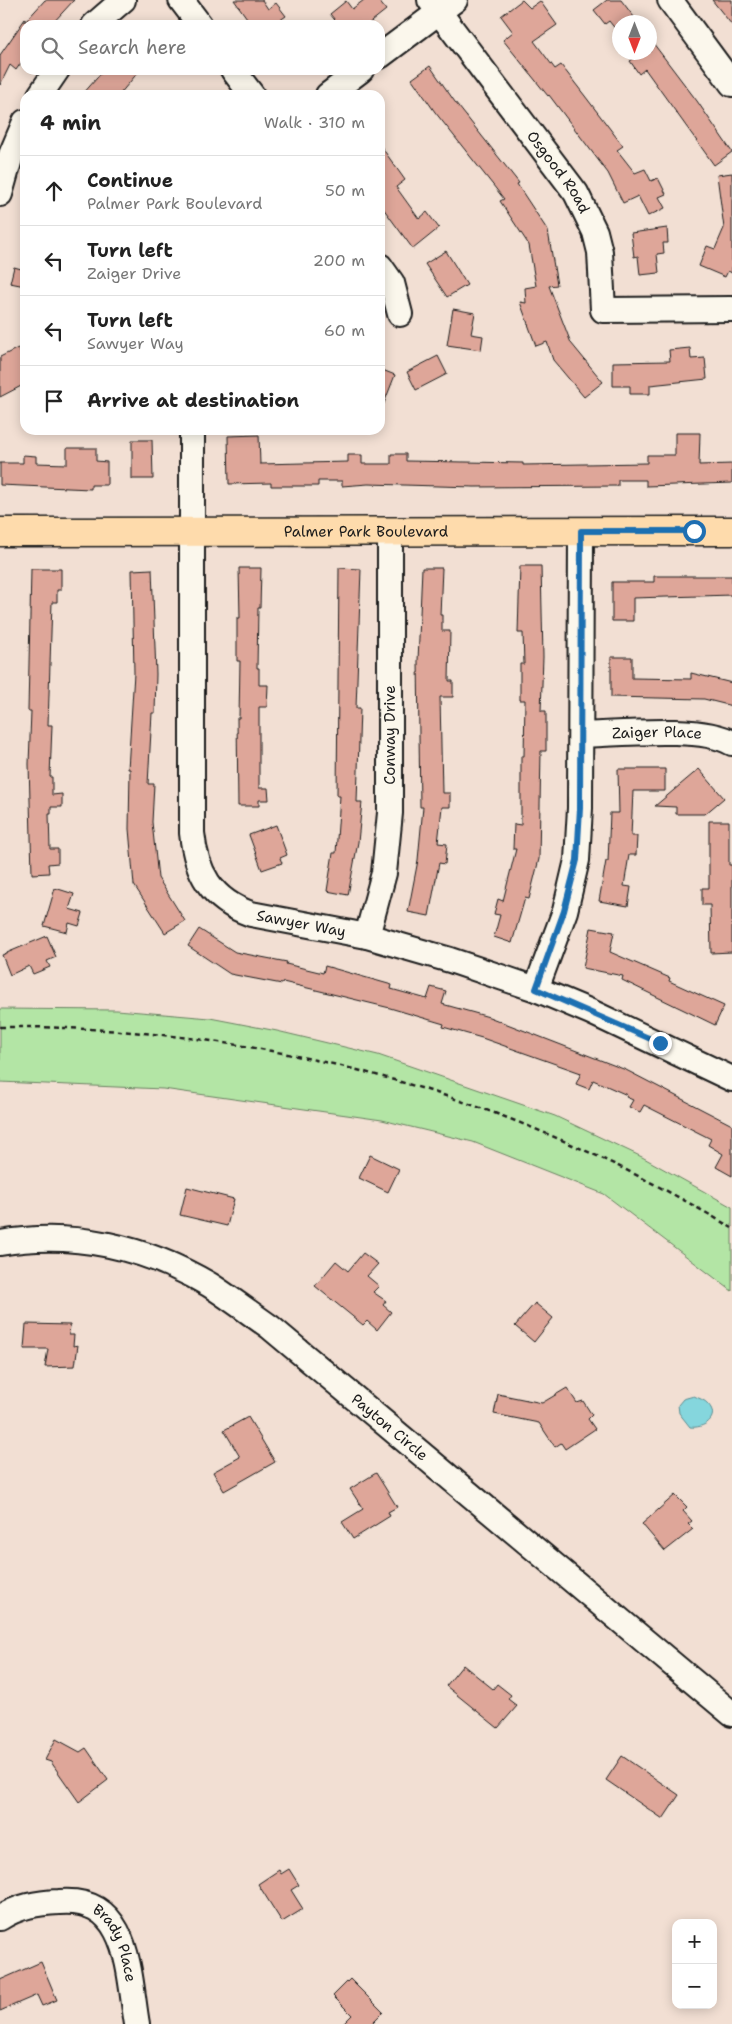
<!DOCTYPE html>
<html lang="en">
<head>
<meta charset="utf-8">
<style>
	body { margin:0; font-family:"Shantell Sans",sans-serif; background:#f6f6f6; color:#222 }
	.controls { position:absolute; right:15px; bottom:15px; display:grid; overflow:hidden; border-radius:10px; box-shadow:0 2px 12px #0003 }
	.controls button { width:45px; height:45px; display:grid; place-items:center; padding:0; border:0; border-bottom:1px solid #e0e0e0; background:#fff; color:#222; font:25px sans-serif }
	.compass { position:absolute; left:612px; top:15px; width:45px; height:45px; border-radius:50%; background:#fff; box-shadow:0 2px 12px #0003; rotate:180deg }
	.stop { position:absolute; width:15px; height:15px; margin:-11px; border:4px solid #1f6fb2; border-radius:50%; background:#fff }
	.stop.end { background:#1f6fb2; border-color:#fff; box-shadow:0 1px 5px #0008 }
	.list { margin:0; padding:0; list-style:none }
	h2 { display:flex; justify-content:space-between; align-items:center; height:65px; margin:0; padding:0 20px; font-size:21px }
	h2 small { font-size:16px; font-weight:400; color:#767676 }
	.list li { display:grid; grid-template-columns:32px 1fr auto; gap:15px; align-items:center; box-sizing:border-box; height:70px; padding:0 20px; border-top:1px solid #e0e0e0 }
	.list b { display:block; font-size:19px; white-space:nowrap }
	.list p { margin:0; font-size:16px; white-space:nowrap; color:#767676 }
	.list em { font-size:16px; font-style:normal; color:#767676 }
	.icon { flex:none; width:28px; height:28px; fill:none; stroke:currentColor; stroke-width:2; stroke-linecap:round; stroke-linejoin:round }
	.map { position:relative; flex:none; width:732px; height:2024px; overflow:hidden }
	.search { position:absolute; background:#fff; box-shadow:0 2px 12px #0003; left:20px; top:20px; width:365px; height:55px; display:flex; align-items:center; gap:12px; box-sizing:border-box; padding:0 18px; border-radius:15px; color:#767676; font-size:19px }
	.panel { position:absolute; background:#fff; box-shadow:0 2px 12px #0003; left:20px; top:90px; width:365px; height:345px; border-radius:15px }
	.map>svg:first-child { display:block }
	.green { fill:#b3e5a5; stroke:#688060 }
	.water { fill:#85d6dd; stroke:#5b8c90 }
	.building { fill:#dea699; stroke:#1c1c1c }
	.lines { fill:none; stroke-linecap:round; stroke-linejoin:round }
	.minor-casing { stroke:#1c1c1c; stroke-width:28 }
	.major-casing { stroke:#1c1c1c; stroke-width:31 }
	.path { stroke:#1c1c1c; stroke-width:2.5; stroke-dasharray:5 4; stroke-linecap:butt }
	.minor { stroke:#fbf7ec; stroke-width:24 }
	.major { stroke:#fedbac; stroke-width:28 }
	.route { stroke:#1f6fb2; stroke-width:6 }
	.labels { text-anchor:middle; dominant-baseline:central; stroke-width:4; stroke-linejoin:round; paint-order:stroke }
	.street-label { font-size:15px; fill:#1c1c1c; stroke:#fbf7ec }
</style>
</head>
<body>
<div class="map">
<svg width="732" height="2024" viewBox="0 0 732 2024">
	<rect width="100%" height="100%" fill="#f2dfd3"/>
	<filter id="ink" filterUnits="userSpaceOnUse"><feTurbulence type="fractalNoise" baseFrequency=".02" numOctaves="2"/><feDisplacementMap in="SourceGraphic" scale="10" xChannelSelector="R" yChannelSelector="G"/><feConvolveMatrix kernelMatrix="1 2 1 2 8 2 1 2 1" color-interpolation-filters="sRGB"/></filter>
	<g filter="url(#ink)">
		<path class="green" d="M0,1009L117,1010L210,1018L277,1031L378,1055L555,1116L642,1157L732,1207V1291L604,1194L473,1142L382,1120L163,1089L0,1082Z"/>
		<path class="water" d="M694,1396C698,1398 705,1400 708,1404C721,1418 703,1429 690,1427L679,1413L678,1405L683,1399Z"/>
		<path class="building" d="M45,0H74L51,25H25V57L16,70L10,65L0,85V55L25,19V22Z
			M234,0H262L268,9L276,3L286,16L273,25H252Z
			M364,0H378L386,10L367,25H339L330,14L346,1L352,9Z
			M522,0L530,8L540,1L557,25L534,41L555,69L561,65L585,96L623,146L617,150L635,173L645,169L651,181L658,178L666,194L659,197L665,208L648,216L638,196L623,203L608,173L549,95L548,96L503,40L513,32L501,16Z
			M607,0H621L634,17L627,22H620V28L617,31L609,21L605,24L594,10Z
			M712,0H732V25Z
			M650,39L697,101L732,152L714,165L645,69L639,74L630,61L636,57L632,52H650Z
			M430,66L455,102L519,183L517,184L548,231L557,285L549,286L571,343L603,382L584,397L553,360L547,342L536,346L520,302L526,303L525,288L536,286L529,245L500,201L504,199L435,112L412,79Z
			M104,70H140L119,95H82Z
			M380,145L405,180L396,187L419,219L427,212L439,228L413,249L380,204Z
			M732,173V273L728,271L725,277L699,266L707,246L715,249L724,228L717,175Z
			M667,228L668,243H663L664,253L657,254L659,273L640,275L638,256L634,257L631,233Z
			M446,251L467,285L447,297L425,264Z
			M14,267L25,270V286L10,283Z
			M453,309L475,313L471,334L483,336L481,350L447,345Z
			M18,348L25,361V384L0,397V357Z
			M690,348L691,359L705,358L707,379L650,385V394H630V386H613V362L670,361L669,350Z
			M438,356L447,374L416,390L407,372Z
			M380,369L395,375L381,411L380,410Z
			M675,433H700L699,465L732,464V483L646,486V480H618V486L474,487L368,484L342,486V481H318V486H271V483L229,484L228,436L259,435L260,464L348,462V455H362V464H391V454H406V461L523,463V465L647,463V455H675Z
			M132,440H152L153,479H132Z
			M67,448H96V461L107,462V485H91V489L0,485V463H23V455L36,456V463L67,464Z
			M520,566H541L543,657L541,711H546V751H541L539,859L529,899L525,898L512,943L494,937L500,915L494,914L498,899L503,901L516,849H513L514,824L521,825V756H524L525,700H520V664H524L523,633H518Z
			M239,568H261L260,608H258L257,668H259V685H268L267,707H259V788H268L269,800H259V806H238L237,718H239L240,661H237V618H240Z
			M339,568L361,569L356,708H360L357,802H362L358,842L348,895L327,891L333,853H336L340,796H337Z
			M422,568H442L440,615H442V631H450L449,681H453V697H440L442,793H450V807H442L438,843L447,844L445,864L439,863L429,916L408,912L418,860L423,807H420L418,661Z
			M31,569H61V590H57V602H52L48,725H52L50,777H52V795L62,794V807H51V814H49L50,849H58V863L48,864L49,873L32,874L29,764L31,711H28Z
			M152,569L156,674L155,713H152L148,784H154L152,822L158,878L185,921L165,933L134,885L129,829L130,769H128L134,673L132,570Z
			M654,576H732V595L633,598V621H612V582H654Z
			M611,657H632V678L691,679V673L732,683V706L704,699L611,697Z
			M618,769H665V791H633L631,836H637L636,855H629L624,886L631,887L628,906L599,901L606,861H608L610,813H619Z
			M699,769L724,798L705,814H676V807L655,806Z
			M709,821H729V865H732V952L711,953L710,905H702V888H709Z
			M276,825L287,855L280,858L282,863L262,870L249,835Z
			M55,888L74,894L69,909L83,913L79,926L69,923L67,932L44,926Z
			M591,928L614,932L610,952L670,978L669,981L724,1006L715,1025L622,980L623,976L583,968Z
			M199,929L235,952L287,962L286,964L323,973L325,966L392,985L391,989L427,999L431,987L446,991L442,1004L489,1017L626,1070L732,1125V1176L716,1167L723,1154L708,1145L711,1139L644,1105L640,1112L629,1107L633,1100L626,1097L627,1095L593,1080L589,1089L576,1084L581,1073L482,1038L443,1027L444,1024L390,1008L283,982L282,984L230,974L188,946Z
			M47,936L56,957L47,961L50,967L33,974L29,966L10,975L2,955Z
			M370,1155L399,1169L388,1192L359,1178Z
			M187,1187L234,1199L227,1226L180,1215Z
			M363,1253L378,1264L367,1276L379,1286L373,1292L386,1301L383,1305L391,1312L377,1330L367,1321L363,1325L315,1286L336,1261L348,1271Z
			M535,1303L553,1318L534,1342L515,1326Z
			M26,1324L70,1325L69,1335H74L73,1346L78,1345L75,1366L45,1367L48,1349H24Z
			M567,1388L577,1403L583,1401L592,1415L588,1419L595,1429L565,1449L561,1443L555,1447L539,1423L494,1414L498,1394L542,1403Z
			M248,1417L275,1462L224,1491L213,1472L240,1457L224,1430Z
			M376,1473L397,1507L388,1512L390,1516L353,1539L342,1522L363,1509L350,1489Z
			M675,1495L687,1507L683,1511L692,1521L688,1524L693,1529L665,1551L642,1524Z
			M463,1665L493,1689L497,1684L511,1695L508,1699L517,1706L498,1728L446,1686Z
			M56,1739L80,1752L86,1748L108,1780L79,1802L51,1762L45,1760Z
			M622,1756L679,1795L663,1819L606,1780Z
			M289,1869L299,1885L291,1890L303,1909L282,1922L258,1884L279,1870L281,1874Z
			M41,1962L57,2000L42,2006L37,1995L0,2011V1980Z
			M350,1979L383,2012L371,2024H343L352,2015L333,1996Z"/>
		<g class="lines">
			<defs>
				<g id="minor">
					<path d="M181,0L200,25"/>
					<path id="s1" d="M430,0L576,193L595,232L600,252L603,310L732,309"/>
					<path d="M670,0L732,84"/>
					<path d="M94,25L123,0"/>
					<path d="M380,56L455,0"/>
					<path d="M233,70L252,95"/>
					<path d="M40,95L57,70"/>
					<path d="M328,95L361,70"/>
					<path d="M0,194L11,155L25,122"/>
					<path d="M380,266L392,283L400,314"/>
					<path id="s2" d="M192,430V833C196,872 211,900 251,914L367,936L450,960L536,989L591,1012L732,1079"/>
					<path id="s3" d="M581,735C619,734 701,725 732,743"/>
					<path d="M367,936L384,873L390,813V531"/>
					<path d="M536,989L565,911L577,860L580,808L581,531"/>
					<path id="s4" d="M0,1243C73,1230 146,1247 210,1285C230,1298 250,1313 270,1327L732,1714"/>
					<path id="s5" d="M0,1918C19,1906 37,1903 59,1902C130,1896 128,1972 137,2024"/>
				</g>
				<g id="major">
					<path id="s6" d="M0,532L732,531"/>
				</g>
			</defs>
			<use href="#minor" class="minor-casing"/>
			<use href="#major" class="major-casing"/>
			<path class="path" d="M0,1027C262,1025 508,1093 732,1228"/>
			<use href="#minor" class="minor"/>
			<use href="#major" class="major"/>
		</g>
	</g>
	<g class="lines" filter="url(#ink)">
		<path class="route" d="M660,1043L536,989L564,911L577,860L580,808L581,531H694"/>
	</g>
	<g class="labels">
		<g class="street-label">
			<text stroke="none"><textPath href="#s1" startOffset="215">Osgood Road</textPath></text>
			<text stroke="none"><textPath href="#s6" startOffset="366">Palmer Park Boulevard</textPath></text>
			<text stroke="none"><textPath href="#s3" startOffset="76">Zaiger Place</textPath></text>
			<text transform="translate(390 735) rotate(-90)">Conway Drive</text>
			<text stroke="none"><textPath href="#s2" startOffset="561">Sawyer Way</textPath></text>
			<text stroke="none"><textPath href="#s4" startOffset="448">Payton Circle</textPath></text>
			<text stroke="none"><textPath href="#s5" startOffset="141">Brady Place</textPath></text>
		</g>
	</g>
</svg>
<div class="controls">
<button>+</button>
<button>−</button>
</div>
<svg class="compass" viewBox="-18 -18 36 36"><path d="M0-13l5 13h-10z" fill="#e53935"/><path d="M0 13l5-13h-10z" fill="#767676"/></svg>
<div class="stop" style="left:694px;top:531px"></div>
<div class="stop end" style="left:660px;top:1043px"></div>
<div class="search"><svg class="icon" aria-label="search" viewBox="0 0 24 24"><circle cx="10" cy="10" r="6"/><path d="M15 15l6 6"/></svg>Search here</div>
<section class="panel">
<h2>4 min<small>Walk · 310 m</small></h2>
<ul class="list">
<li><svg class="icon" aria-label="ahead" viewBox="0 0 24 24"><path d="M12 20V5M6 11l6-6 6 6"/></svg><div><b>Continue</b><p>Palmer Park Boulevard</p></div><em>50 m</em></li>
<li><svg class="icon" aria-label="left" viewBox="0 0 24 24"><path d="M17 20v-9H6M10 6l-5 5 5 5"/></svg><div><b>Turn left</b><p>Zaiger Drive</p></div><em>200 m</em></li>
<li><svg class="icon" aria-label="left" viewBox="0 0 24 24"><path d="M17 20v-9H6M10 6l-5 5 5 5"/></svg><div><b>Turn left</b><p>Sawyer Way</p></div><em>60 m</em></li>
<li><svg class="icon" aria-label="arrive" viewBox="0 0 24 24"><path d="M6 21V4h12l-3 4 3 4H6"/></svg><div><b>Arrive at destination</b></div></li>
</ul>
</section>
</div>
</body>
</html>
